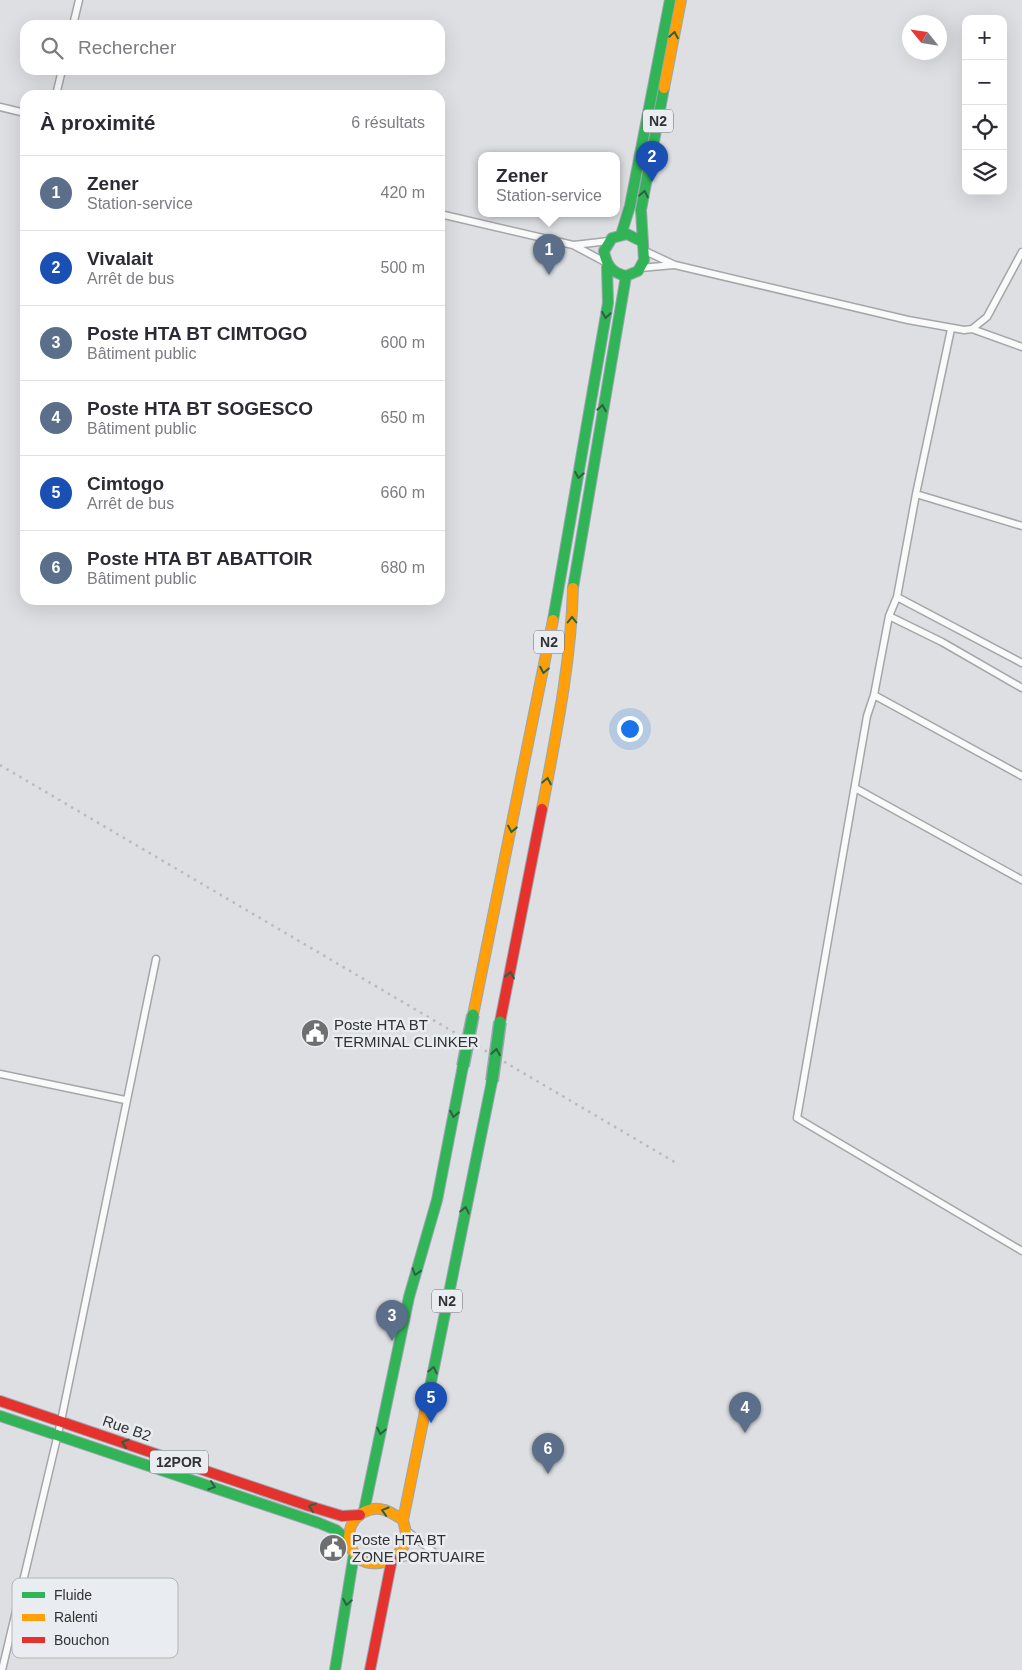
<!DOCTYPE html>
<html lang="fr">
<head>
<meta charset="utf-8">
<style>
	body { margin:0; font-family:Helvetica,sans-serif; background:#f2f2f3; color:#2b2b33 }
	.controls { position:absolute; right:15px; top:15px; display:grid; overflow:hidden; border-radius:10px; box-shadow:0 5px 20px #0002 }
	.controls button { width:45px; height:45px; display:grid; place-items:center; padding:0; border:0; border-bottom:1px solid #e1e1e2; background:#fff; color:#2b2b33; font:25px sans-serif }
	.compass { position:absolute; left:902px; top:15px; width:45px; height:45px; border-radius:50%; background:#fff; box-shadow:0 5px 20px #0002; rotate:300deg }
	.you { position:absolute; left:629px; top:728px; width:18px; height:18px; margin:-12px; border:4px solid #fff; border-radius:50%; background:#1a73e8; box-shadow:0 0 0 8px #1a73e833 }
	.badge { display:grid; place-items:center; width:32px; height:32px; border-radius:50%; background:#2563eb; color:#fff; font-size:16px; font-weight:700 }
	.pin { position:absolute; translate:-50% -41px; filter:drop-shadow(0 1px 2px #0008) }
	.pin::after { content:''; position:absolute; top:26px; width:18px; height:15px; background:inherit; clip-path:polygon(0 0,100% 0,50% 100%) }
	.popup { position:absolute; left:478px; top:152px; width:142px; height:65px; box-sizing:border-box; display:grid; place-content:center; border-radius:10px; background:#fff; filter:drop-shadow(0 1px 4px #0005); font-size:16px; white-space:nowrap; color:#7c7c81 }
	.popup b { font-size:19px; color:#2b2b33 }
	.popup::after { content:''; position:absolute; left:50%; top:100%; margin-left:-10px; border:10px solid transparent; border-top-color:#fff }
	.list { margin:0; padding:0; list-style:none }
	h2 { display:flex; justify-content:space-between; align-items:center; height:65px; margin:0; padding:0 20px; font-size:21px }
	h2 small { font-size:16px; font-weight:400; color:#7c7c81 }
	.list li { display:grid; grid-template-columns:32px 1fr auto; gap:15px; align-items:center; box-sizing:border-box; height:75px; padding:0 20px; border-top:1px solid #e1e1e2 }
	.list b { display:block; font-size:19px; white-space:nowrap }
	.list p { margin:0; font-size:16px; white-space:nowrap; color:#7c7c81 }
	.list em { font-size:16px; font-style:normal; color:#7c7c81 }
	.icon { flex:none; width:28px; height:28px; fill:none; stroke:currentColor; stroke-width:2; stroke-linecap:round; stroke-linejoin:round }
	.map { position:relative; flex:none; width:1022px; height:1670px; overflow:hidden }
	.search { position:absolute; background:#fff; box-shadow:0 5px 20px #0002; left:20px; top:20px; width:425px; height:55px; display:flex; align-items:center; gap:12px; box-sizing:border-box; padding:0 18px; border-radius:15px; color:#7c7c81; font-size:19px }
	.panel { position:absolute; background:#fff; box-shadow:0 5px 20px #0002; left:20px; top:90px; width:425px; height:515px; border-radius:15px }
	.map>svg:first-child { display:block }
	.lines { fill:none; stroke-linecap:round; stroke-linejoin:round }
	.street-casing { stroke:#a4a6a8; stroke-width:9 }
	.fast-casing { stroke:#9ba6b2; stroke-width:12 }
	.slow-casing { stroke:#9ba6b2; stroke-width:12 }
	.jam-casing { stroke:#9ba6b2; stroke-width:12 }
	.street { stroke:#fafafb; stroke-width:6 }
	.fast { stroke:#30b455; stroke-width:10 }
	.slow { stroke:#ff9f0a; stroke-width:10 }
	.jam { stroke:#e5322d; stroke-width:10 }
	.rail { stroke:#bababb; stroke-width:2.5; stroke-dasharray:2.5 5; stroke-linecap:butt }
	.fast-bridge-casing { stroke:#9ba6b2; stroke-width:14; stroke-linecap:butt }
	.fast-bridge { stroke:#30b455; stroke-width:11 }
	.oneway { stroke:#30603f }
	.labels { text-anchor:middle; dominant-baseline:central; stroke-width:5; stroke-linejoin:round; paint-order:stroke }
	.shield { fill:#e9edf1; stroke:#686a6c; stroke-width:1 }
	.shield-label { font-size:14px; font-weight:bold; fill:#303233 }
	.poi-label { font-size:15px; fill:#303233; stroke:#e9edf1; text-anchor:start }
	.street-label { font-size:15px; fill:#303233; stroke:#e9edf1 }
	.key { fill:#e9edf1; stroke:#b2b5b8; stroke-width:1 }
	.key-label { font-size:14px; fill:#303233 }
</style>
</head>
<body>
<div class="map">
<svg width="1022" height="1670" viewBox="0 0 1022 1670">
	<rect width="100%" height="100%" fill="#dddfe2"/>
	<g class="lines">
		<defs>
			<path id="street" d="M73,25L79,0
				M56,95L62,70
				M0,107L25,113
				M440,214L573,245L605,262
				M574,245L609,241
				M645,251L675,265L908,320L964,330L972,329L987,317L1022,252
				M640,268L674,265
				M951,329L916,494L897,597L889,616L874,695L867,716L797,1118L1022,1251
				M972,329L1022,347
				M916,494L1022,526
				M897,597L1022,663
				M889,616L942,642L1022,688
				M874,695L1022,776
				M855,788L1022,880
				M0,1074L125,1100
				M407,1531L436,1554
				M395,1558L436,1554
				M2,1670L61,1421L156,959"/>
			<path id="fast" d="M621,235L630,206L670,0
				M643,242L627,234L612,238L604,251C606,265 612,273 626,276L638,271L644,260L641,210L664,88
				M573,588L626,276
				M553,620L608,303L607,267
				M430,1387L492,1081
				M0,1416L319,1523L336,1530L349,1541
				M364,1511L409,1297L437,1200L463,1066
				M335,1670L354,1554"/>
			<path id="slow" d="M664,88L681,0
				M542,809C556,735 571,663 573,588
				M473,1015L553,620
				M403,1520C391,1512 379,1504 364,1512C355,1517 349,1526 349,1537C352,1579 407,1565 406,1535C406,1530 404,1525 403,1520L430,1387"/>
			<path id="jam" d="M500,1022L542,809
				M0,1401L309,1506L342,1516L360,1515
				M370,1670L392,1559"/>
		</defs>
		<use href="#street" class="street-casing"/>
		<use href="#fast" class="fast-casing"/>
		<use href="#slow" class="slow-casing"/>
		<use href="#jam" class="jam-casing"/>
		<use href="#street" class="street"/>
		<use href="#fast" class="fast"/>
		<use href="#slow" class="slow"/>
		<use href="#jam" class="jam"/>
		<path class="rail" d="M0,765L678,1164"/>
		<defs>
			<path id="fast-bridge" d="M463,1066L473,1015
				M492,1081L500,1022"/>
		</defs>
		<use href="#fast-bridge" class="fast-bridge-casing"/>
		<use href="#fast-bridge" class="fast-bridge"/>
	</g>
	<defs><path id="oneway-chevron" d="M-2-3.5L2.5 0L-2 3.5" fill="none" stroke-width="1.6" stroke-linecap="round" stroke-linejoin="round" transform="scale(1.25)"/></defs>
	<g class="oneway">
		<use href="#oneway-chevron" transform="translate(674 35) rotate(-80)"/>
		<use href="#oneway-chevron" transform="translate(644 194) rotate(-79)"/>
		<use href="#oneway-chevron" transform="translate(606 315) rotate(99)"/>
		<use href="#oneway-chevron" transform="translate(602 408) rotate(-80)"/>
		<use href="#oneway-chevron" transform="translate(579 475) rotate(100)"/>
		<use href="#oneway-chevron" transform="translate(572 620) rotate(-90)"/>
		<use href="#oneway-chevron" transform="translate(544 670) rotate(101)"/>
		<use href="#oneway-chevron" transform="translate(547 781) rotate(-79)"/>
		<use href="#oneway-chevron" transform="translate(512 829) rotate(101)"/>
		<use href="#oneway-chevron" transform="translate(510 975) rotate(-79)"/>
		<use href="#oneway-chevron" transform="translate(496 1052) rotate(-81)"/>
		<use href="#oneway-chevron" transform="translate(454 1114) rotate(101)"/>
		<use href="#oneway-chevron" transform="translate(465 1210) rotate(-78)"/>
		<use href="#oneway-chevron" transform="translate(416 1272) rotate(107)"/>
		<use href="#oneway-chevron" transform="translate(433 1370) rotate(-78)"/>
		<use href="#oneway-chevron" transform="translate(381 1431) rotate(101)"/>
		<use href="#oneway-chevron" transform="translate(125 1443) rotate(-161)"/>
		<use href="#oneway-chevron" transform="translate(212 1486) rotate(18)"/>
		<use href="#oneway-chevron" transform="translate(312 1507) rotate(-162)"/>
		<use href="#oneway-chevron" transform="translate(385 1511) rotate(-163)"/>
		<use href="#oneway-chevron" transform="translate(347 1602) rotate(100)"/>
	</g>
	<defs>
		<symbol id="civic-disc" viewBox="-11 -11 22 22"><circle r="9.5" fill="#6d6f70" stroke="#e9edf1"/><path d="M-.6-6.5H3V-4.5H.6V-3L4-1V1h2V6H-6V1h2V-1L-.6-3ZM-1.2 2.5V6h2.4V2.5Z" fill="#fff"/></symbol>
	</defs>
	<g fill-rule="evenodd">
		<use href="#civic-disc" x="299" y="1017" width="32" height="32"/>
		<use href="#civic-disc" x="317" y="1532" width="32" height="32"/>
	</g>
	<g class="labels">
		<g class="shield">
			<rect x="643" y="109.5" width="30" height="23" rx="4"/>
			<rect x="534" y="630.5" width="30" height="23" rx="4"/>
			<rect x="432" y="1289.5" width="30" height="23" rx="4"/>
			<rect x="150" y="1450.5" width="58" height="23" rx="4"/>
		</g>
		<g class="shield-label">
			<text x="658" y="121">N2</text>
			<text x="549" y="642">N2</text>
			<text x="447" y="1301">N2</text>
			<text x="179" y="1462">12POR</text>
		</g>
		<g class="poi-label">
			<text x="334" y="1024">Poste HTA BT<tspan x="334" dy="17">TERMINAL CLINKER</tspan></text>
			<text x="352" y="1539">Poste HTA BT<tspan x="352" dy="17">ZONE PORTUAIRE</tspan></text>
		</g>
		<g class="street-label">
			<text transform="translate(127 1428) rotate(19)">Rue B2</text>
		</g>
	</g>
	<rect x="12" y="1578" width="166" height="80" rx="8" class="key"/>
	<rect x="22" y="1592" width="23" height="6" fill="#30b455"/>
	<rect x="22" y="1614" width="23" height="7" fill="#ff9f0a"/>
	<rect x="22" y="1637" width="23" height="6" fill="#e5322d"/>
	<g class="key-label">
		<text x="54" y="1600">Fluide</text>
		<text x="54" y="1622">Ralenti</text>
		<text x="54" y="1645">Bouchon</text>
	</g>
</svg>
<div class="controls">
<button>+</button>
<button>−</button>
<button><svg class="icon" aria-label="locate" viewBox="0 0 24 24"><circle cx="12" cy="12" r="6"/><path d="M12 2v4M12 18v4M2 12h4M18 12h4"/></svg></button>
<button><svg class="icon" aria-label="layers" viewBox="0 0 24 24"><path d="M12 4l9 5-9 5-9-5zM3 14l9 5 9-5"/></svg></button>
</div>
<svg class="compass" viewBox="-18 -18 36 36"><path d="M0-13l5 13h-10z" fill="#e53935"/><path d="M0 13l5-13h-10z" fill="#7c7c81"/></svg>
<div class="you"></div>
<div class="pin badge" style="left:549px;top:275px;background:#5c6f8a">1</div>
<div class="popup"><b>Zener</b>Station-service</div>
<div class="pin badge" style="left:652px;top:182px;background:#1a4fb4">2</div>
<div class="pin badge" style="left:392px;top:1341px;background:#5c6f8a">3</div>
<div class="pin badge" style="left:745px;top:1433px;background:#5c6f8a">4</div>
<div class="pin badge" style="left:431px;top:1423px;background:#1a4fb4">5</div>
<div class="pin badge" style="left:548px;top:1474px;background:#5c6f8a">6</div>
<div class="search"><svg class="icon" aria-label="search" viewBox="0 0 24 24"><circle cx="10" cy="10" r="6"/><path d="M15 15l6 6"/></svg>Rechercher</div>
<section class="panel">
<h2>À proximité<small>6 résultats</small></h2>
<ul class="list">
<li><span class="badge" style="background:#5c6f8a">1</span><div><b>Zener</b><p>Station-service</p></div><em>420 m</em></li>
<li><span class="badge" style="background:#1a4fb4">2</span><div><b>Vivalait</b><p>Arrêt de bus</p></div><em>500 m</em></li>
<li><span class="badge" style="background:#5c6f8a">3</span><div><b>Poste HTA BT CIMTOGO</b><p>Bâtiment public</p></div><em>600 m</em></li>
<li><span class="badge" style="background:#5c6f8a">4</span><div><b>Poste HTA BT SOGESCO</b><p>Bâtiment public</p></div><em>650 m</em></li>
<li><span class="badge" style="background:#1a4fb4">5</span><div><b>Cimtogo</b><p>Arrêt de bus</p></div><em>660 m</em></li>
<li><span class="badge" style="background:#5c6f8a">6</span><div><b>Poste HTA BT ABATTOIR</b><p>Bâtiment public</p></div><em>680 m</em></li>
</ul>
</section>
</div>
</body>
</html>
